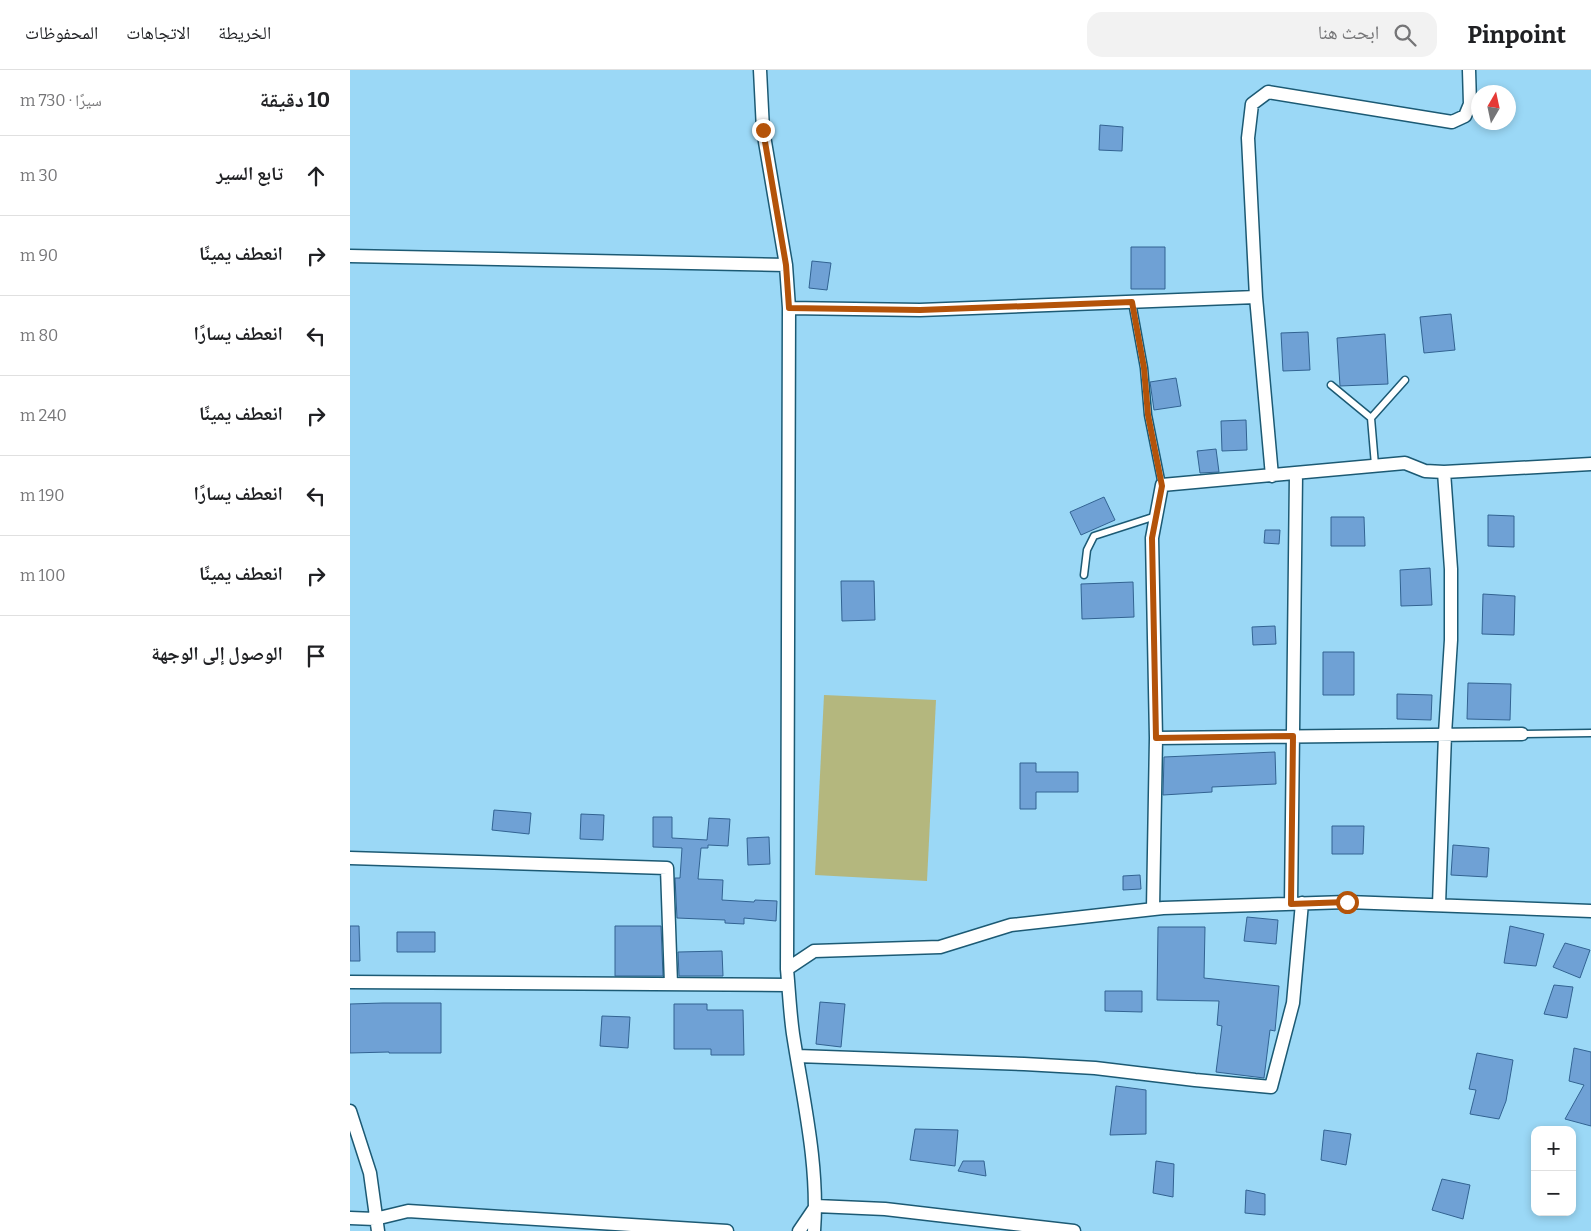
<!DOCTYPE html>
<html lang="ar">
<head>
<meta charset="utf-8">
<style>
	body { margin:0; font-family:Bitter,"Noto Naskh Arabic",serif; background:#f2f2f2; color:#202124; direction:rtl }
	.controls { position:absolute; right:15px; bottom:15px; display:grid; overflow:hidden; border-radius:10px; box-shadow:0 2px 8px #0003 }
	.controls button { width:45px; height:45px; display:grid; place-items:center; padding:0; border:0; border-bottom:1px solid #e0e0e0; background:#fff; color:#202124; font:25px sans-serif }
	.compass { position:absolute; left:1121px; top:15px; width:45px; height:45px; border-radius:50%; background:#fff; box-shadow:0 2px 8px #0003; rotate:9deg }
	.stop { position:absolute; width:15px; height:15px; margin:-11px; border:4px solid #b45309; border-radius:50%; background:#fff }
	.stop.end { background:#b45309; border-color:#fff; box-shadow:0 1px 5px #0008 }
	.list { margin:0; padding:0; list-style:none }
	h2 { display:flex; justify-content:space-between; align-items:center; height:65px; margin:0; padding:0 20px; font-size:21px }
	h2 small { font-size:16px; font-weight:400; color:#757577 }
	.list li { display:grid; grid-template-columns:32px 1fr auto; gap:15px; align-items:center; box-sizing:border-box; height:80px; padding:0 20px; border-top:1px solid #e0e0e0 }
	.list b { display:block; font-size:19px; white-space:nowrap }
	.list em { font-size:16px; font-style:normal; color:#757577 }
	.icon { flex:none; width:28px; height:28px; fill:none; stroke:currentColor; stroke-width:2; stroke-linecap:round; stroke-linejoin:round }
	.map { position:relative; flex:none; width:1241px; height:1161px; overflow:hidden; direction:ltr }
	header { display:flex; align-items:center; gap:30px; box-sizing:border-box; height:70px; padding:0 25px; background:#fff; border-bottom:1px solid #e0e0e0 }
	header strong { font-size:24px }
	nav { display:flex; gap:28px; margin-inline-start:auto; font-size:18px }
	.search { width:350px; height:45px; background:#f2f2f2; display:flex; align-items:center; gap:12px; box-sizing:border-box; padding:0 18px; border-radius:15px; color:#757577; font-size:19px }
	main { display:flex }
	aside { flex:1; background:#fff }
	.map>svg:first-child { display:block }
	.green { fill:#b4b77e }
	.building { fill:#6fa1d5; stroke:#326392 }
	.lines { fill:none; stroke-linecap:round; stroke-linejoin:round }
	.service-casing { stroke:#1c5a74; stroke-width:9 }
	.minor-casing { stroke:#1c5a74; stroke-width:15 }
	.service { stroke:#fff; stroke-width:6 }
	.minor { stroke:#fff; stroke-width:12 }
	.route { stroke:#b45309; stroke-width:6 }
</style>
</head>
<body>
<header>
<strong>Pinpoint</strong>
<div class="search"><svg class="icon" aria-label="search" viewBox="0 0 24 24"><circle cx="10" cy="10" r="6"/><path d="M15 15l6 6"/></svg>ابحث هنا</div>
<nav><a>الخريطة</a><a>الاتجاهات</a><a>المحفوظات</a></nav>
</header>
<main>
<div class="map">
<svg width="1241" height="1161" viewBox="0 0 1241 1161">
	<rect width="100%" height="100%" fill="#9bd8f6"/>
	<path class="green" d="M474,625L586,630L577,811L465,805Z"/>
	<path class="building" d="M750,55L773,57L772,81L749,80Z
		M781,177H815V219H781Z
		M462,191L481,193L477,220L459,218Z
		M1101,244L1105,280L1074,283L1070,247Z
		M958,262L960,300L933,301L931,263Z
		M1035,264L1038,314L990,316L987,268Z
		M826,308L831,336L804,340L800,312Z
		M896,350L897,380L872,381L871,351Z
		M866,379L869,402L850,403L847,381Z
		M754,427L765,450L731,465L720,442Z
		M1138,445L1164,446V477L1138,476Z
		M981,447H1014L1015,476H981Z
		M915,460H930L929,474L914,473Z
		M1080,498L1082,535L1051,536L1050,500Z
		M491,511H524L525,550L492,551Z
		M783,512L784,547L732,549L731,514Z
		M1133,524L1165,526L1164,565L1132,564Z
		M925,556L926,574L903,575L902,557Z
		M973,582H1004V625H973Z
		M1118,613L1161,614L1160,650L1117,649Z
		M1047,624L1082,625L1081,650L1047,649Z
		M925,682L926,714L862,717V722L813,725L814,687Z
		M670,693H686V702H728V722H686V739H670Z
		M144,740L181,743L179,764L142,760Z
		M231,744L254,745L253,770L230,769Z
		M303,747H322V768L357,770L359,748L380,749L378,776L358,775V778H351L348,809L373,810L372,830L404,832L405,830L427,831L426,851L394,848V854L375,853V850L327,848L325,808H330L332,778L303,777Z
		M982,756H1014L1013,784H982Z
		M419,767L420,794L398,795L397,768Z
		M1103,775L1139,778L1137,807L1101,805Z
		M790,805L791,819L773,820V806Z
		M897,847L928,850L926,874L894,871Z
		M0,856H9L10,891H0Z
		M265,856H311L313,906H265Z
		M1160,856L1194,864L1186,896L1154,893Z
		M808,857H855L854,908L929,916L925,961L920,960L914,1008L866,1002L872,956L867,955L869,931L807,930Z
		M47,862H85V882H47Z
		M1215,873L1240,880L1230,908L1203,897Z
		M372,881L373,906H329L328,882Z
		M1204,915L1223,917L1217,948L1194,944Z
		M755,921H792V942L755,941Z
		M470,932L495,934L491,977L466,974Z
		M33,933H91V983H39V982L0,983V934Z
		M324,934H357V940H393L394,985H361V979H324Z
		M252,946L280,947L278,978L250,976Z
		M1224,978L1241,982V1056L1215,1049L1234,1015L1219,1011Z
		M1127,983L1163,990L1156,1031L1149,1049L1120,1044L1126,1020L1119,1019Z
		M766,1016L796,1020V1064L760,1065Z
		M565,1059L608,1060L605,1096L560,1090Z
		M974,1060L1001,1064L996,1095L971,1090Z
		M613,1091H634L636,1106L608,1101Z
		M806,1091L824,1094L823,1127L803,1123Z
		M1092,1109L1120,1115L1113,1149L1082,1140Z
		M896,1120L915,1124V1145L895,1143Z"/>
	<g class="lines">
		<defs>
			<path id="service" d="M782,232L794,298L798,345L812,415
				M981,315L1021,348L1025,395
				M1021,348L1055,310
				M734,505L737,480L744,466L806,446
				M1172,664L1241,663"/>
			<path id="minor" d="M410,0L413,60L436,195
				M0,186L436,195L439,238L437,899C439,921 440,943 443,964C453,1029 469,1095 464,1161
				M906,227L898,68L902,34L918,22L1102,52L1115,46L1120,34L1119,0
				M439,238L570,240L906,227L922,406
				M806,668L1172,664
				M0,788L317,798L321,914
				M941,834L946,404
				M1089,835L1095,664L1101,570V499L1094,402
				M803,839L806,668L802,468L812,415L1055,393L1075,401L1094,402L1241,394
				M437,899L464,881L590,877L661,855L813,838L997,832L1241,841
				M0,912L438,915
				M447,986L674,994L745,998L845,1010L921,1017L943,933L952,833
				M0,1041L20,1103L28,1161
				M466,1136L535,1139L724,1161
				M0,1148L25,1149L58,1141L377,1161
				M449,1161L466,1136"/>
		</defs>
		<use href="#service" class="service-casing"/>
		<use href="#minor" class="minor-casing"/>
		<use href="#service" class="service"/>
		<use href="#minor" class="minor"/>
	</g>
	<g class="lines">
		<path class="route" d="M413,60L436,195L439,238L570,240L782,232L794,298L798,345L812,416L802,468L806,668L943,666L941,834L997,832"/>
	</g>
</svg>
<div class="controls">
<button>+</button>
<button>−</button>
</div>
<svg class="compass" viewBox="-18 -18 36 36"><path d="M0-13l5 13h-10z" fill="#e53935"/><path d="M0 13l5-13h-10z" fill="#757577"/></svg>
<div class="stop" style="left:997px;top:832px"></div>
<div class="stop end" style="left:413px;top:60px"></div>
</div>
<aside>
<h2>10 دقيقة<small>سيرًا · 730 m</small></h2>
<ul class="list">
<li><svg class="icon" aria-label="ahead" viewBox="0 0 24 24"><path d="M12 20V5M6 11l6-6 6 6"/></svg><div><b>تابع السير</b></div><em>30 m</em></li>
<li><svg class="icon" aria-label="right" viewBox="0 0 24 24"><path d="M7 20v-9h11M14 6l5 5-5 5"/></svg><div><b>انعطف يمينًا</b></div><em>90 m</em></li>
<li><svg class="icon" aria-label="left" viewBox="0 0 24 24"><path d="M17 20v-9H6M10 6l-5 5 5 5"/></svg><div><b>انعطف يسارًا</b></div><em>80 m</em></li>
<li><svg class="icon" aria-label="right" viewBox="0 0 24 24"><path d="M7 20v-9h11M14 6l5 5-5 5"/></svg><div><b>انعطف يمينًا</b></div><em>240 m</em></li>
<li><svg class="icon" aria-label="left" viewBox="0 0 24 24"><path d="M17 20v-9H6M10 6l-5 5 5 5"/></svg><div><b>انعطف يسارًا</b></div><em>190 m</em></li>
<li><svg class="icon" aria-label="right" viewBox="0 0 24 24"><path d="M7 20v-9h11M14 6l5 5-5 5"/></svg><div><b>انعطف يمينًا</b></div><em>100 m</em></li>
<li><svg class="icon" aria-label="arrive" viewBox="0 0 24 24"><path d="M6 21V4h12l-3 4 3 4H6"/></svg><div><b>الوصول إلى الوجهة</b></div></li>
</ul>
</aside>
</main>
</body>
</html>
